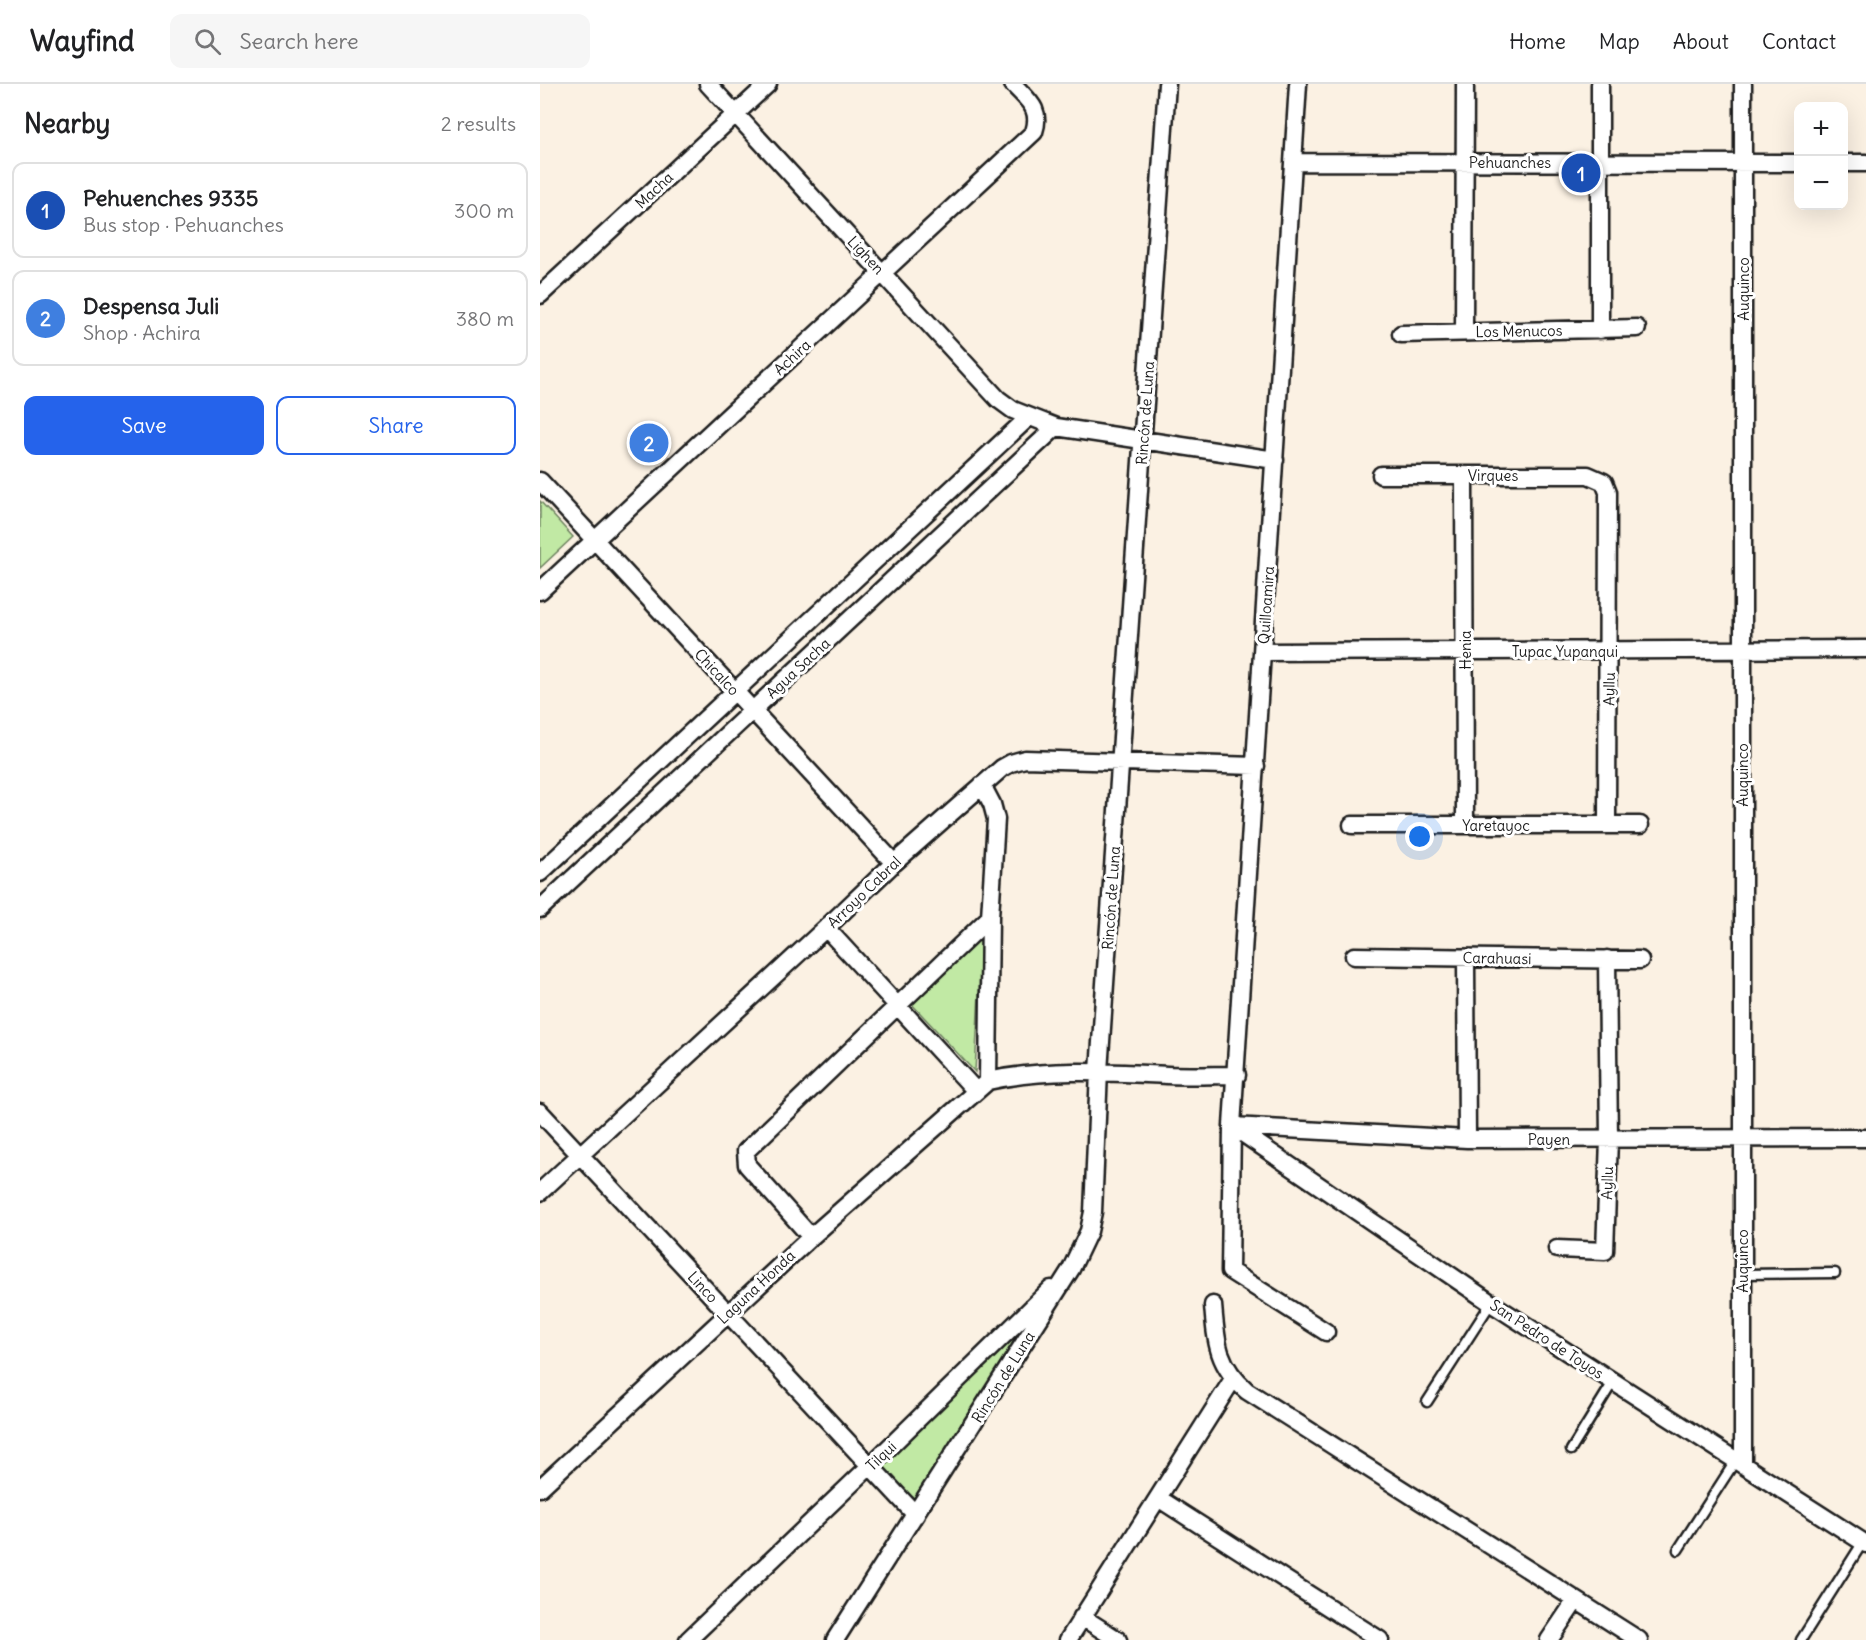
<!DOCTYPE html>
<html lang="en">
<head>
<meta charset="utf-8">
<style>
	body { margin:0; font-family:Delius,sans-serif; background:#f6f6f6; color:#202124 }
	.controls { position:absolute; right:18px; top:18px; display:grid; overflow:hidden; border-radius:12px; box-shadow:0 6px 24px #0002 }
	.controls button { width:54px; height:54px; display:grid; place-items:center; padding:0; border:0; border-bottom:2px solid #e0e0e0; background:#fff; color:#202124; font:30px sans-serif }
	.you { position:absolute; left:880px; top:753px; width:21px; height:21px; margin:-15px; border:4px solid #fff; border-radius:50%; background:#1a73e8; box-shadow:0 0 0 9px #1a73e833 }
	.badge { display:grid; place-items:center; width:39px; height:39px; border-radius:50%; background:#2563eb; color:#fff; font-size:20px; font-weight:700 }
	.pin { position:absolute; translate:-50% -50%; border:3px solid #fff; box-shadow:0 2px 6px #0006 }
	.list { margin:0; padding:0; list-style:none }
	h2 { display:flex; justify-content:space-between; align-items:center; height:78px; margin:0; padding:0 24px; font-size:26px }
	h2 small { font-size:20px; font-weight:400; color:#757577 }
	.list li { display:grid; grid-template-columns:39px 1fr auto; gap:18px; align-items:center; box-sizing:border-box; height:96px; margin:0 12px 12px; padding:0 12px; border:2px solid #e0e0e0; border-radius:12px }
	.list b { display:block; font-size:22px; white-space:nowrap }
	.list p { margin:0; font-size:20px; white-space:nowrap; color:#757577 }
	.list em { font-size:20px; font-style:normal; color:#757577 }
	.actions { display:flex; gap:12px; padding:18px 24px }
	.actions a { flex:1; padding:14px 0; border:2px solid #2563eb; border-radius:12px; text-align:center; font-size:21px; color:#2563eb }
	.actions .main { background:#2563eb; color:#fff }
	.icon { flex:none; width:33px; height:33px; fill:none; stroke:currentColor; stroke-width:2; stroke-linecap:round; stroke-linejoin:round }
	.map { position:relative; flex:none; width:1326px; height:1556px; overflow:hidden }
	header { display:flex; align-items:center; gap:36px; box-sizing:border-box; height:84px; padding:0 30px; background:#fff; border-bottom:2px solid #e0e0e0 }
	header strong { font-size:28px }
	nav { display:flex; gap:33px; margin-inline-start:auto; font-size:21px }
	.search { width:420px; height:54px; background:#f6f6f6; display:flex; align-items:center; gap:15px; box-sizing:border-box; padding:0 21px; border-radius:12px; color:#757577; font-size:22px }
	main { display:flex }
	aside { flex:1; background:#fff }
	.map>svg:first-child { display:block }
	.green { fill:#c1e9a4; stroke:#6e8260; stroke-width:1.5 }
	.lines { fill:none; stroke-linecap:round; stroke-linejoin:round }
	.lane-casing { stroke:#1c1c1c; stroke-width:13 }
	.street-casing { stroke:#1c1c1c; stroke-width:21 }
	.lane { stroke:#fff; stroke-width:8 }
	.street { stroke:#fff; stroke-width:16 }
	.labels { text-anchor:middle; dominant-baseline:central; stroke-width:6; stroke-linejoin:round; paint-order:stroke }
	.street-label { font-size:15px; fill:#1c1c1c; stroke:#fff }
</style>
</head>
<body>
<header>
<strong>Wayfind</strong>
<div class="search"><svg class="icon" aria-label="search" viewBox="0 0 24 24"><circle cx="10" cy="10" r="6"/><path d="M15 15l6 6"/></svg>Search here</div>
<nav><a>Home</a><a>Map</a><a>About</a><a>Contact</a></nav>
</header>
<main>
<aside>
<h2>Nearby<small>2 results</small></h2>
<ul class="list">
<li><span class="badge" style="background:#1a4fb4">1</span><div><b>Pehuenches 9335</b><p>Bus stop · Pehuanches</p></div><em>300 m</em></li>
<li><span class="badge" style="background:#3f7fe0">2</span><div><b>Despensa Juli</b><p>Shop · Achira</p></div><em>380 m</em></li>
</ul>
<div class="actions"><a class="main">Save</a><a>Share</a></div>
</aside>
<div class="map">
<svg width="1326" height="1556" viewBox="0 0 1326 1556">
	<rect width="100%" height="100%" fill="#fbf1e3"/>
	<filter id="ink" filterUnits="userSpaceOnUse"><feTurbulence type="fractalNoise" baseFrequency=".0167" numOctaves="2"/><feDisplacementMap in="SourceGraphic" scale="12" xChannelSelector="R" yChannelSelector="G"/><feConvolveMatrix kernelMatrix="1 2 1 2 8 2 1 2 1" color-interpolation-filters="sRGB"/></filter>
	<g filter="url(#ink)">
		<path class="green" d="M0,417L33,453L0,484Z
			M442,848L435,988L368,916Z
			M521,1203L369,1432L329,1391Z"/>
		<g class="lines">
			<defs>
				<path id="lane" d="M1202,1190L1295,1189
					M887,1318L951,1219
					M1031,1366L1073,1298
					M1138,1466L1196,1376
					M1261,1556L1323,1458"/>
				<path id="street" d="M168,0L458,315L473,326L516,343L735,376
					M758,0L692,1042L690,1187L786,1248
					M1060,0V246
					M754,78L1258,79
					M1304,79H1326
					M0,211L228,0
					M924,248L925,0
					M861,250L1097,244
					M841,391H1048L1064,398L1068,408L1067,741
					M924,391L925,741
					M0,397L354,779
					M0,507L494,48C502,24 487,16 473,0
					M723,568L1326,565
					M812,741H1100
					M0,789L489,333
					M0,825L516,343
					M286,844L435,1006
					M814,872L1100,876
					M926,874L927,1055
					M448,997C506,984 568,988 627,991C651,992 674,991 697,991
					M0,1028L376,1431
					M692,1042L951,1219L1326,1460
					M693,1042L927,1055L1326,1054
					M0,1108L286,844L354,779L462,684L471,679L485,675L716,682
					M271,1153L207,1081L206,1067L450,833L456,735L452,720L442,701
					M1017,1165L1065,1167L1069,1055L1067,875
					M673,1221C676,1258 677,1281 707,1307L1099,1556
					M1203,1381V0
					M0,1404L271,1153L448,997L450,833
					M618,1414L840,1556
					M542,1533L578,1556
					M148,1556L330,1382L511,1205
					M295,1556L531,1185L549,1147L553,1128L559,987L627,0
					M528,1556L693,1295
					M1009,1556L1036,1516"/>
			</defs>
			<use href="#lane" class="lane-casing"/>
			<use href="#street" class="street-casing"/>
			<use href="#lane" class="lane"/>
			<use href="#street" class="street"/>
		</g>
	</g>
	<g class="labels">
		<g class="street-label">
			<text x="970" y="78">Pehuanches</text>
			<text transform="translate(114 106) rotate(-43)">Macha</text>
			<text transform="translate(326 171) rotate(47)">Lighen</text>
			<text transform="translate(1203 205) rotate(-90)">Auquinco</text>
			<text transform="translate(979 247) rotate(-1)">Los Menucos</text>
			<text transform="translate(252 273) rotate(-43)">Achira</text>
			<text transform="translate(605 329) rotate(-86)">Rincón de Luna</text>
			<text x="953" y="391">Virques</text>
			<text transform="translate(726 521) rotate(-86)">Quilloamira</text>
			<text transform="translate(925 566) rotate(-90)">Henia</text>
			<text x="1025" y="567">Tupac Yupanqui</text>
			<text transform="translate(258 584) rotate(-43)">Agua Sacha</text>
			<text transform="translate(177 588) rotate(47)">Chicalco</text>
			<text transform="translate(1069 605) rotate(-89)">Ayllu</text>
			<text transform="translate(1202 691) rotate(-90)">Auquinco</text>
			<text x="956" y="741">Yaretayoc</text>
			<text transform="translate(324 808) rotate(-44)">Arroyo Cabral</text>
			<text transform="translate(571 814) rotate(-86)">Rincón de Luna</text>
			<text transform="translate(957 874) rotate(1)">Carahuasi</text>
			<text x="1009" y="1055">Payen</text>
			<text transform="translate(1067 1099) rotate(-88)">Ayllu</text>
			<text transform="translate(1202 1177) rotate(-90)">Auquinco</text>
			<text transform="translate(163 1203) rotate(47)">Linco</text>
			<text transform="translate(216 1203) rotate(-43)">Laguna Honda</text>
			<text transform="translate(1007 1255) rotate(33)">San Pedro de Toyos</text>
			<text transform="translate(463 1293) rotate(-58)">Rincón de Luna</text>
			<text transform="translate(341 1372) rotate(-44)">Tilqui</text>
		</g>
	</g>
</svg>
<div class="controls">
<button>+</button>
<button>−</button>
</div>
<div class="you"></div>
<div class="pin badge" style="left:1041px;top:89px;background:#1a4fb4">1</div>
<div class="pin badge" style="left:109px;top:359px;background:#3f7fe0">2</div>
</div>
</main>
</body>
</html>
